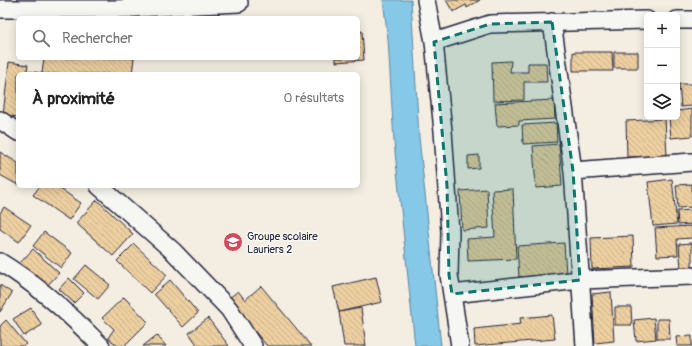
<!DOCTYPE html>
<html lang="fr">
<head>
<meta charset="utf-8">
<style>
	body { margin:0; font-family:Pangolin,sans-serif; background:#f2f2f2; color:#222 }
	.controls { position:absolute; right:12px; top:12px; display:grid; overflow:hidden; border-radius:6px; box-shadow:0 2px 10px #0003 }
	.controls button { width:36px; height:36px; display:grid; place-items:center; padding:0; border:0; border-bottom:1px solid #e0e0e0; background:#fff; color:#222; font:20px sans-serif }
	.list { margin:0; padding:0; list-style:none }
	h2 { display:flex; justify-content:space-between; align-items:center; height:52px; margin:0; padding:0 16px; font-size:17px }
	h2 small { font-size:13px; font-weight:400; color:#767676 }
	.icon { flex:none; width:22px; height:22px; fill:none; stroke:currentColor; stroke-width:2; stroke-linecap:round; stroke-linejoin:round }
	.map { position:relative; flex:none; width:692px; height:346px; overflow:hidden }
	.search { position:absolute; background:#fff; box-shadow:0 2px 10px #0003; left:16px; top:16px; width:344px; height:44px; display:flex; align-items:center; gap:10px; box-sizing:border-box; padding:0 14px; border-radius:6px; color:#767676; font-size:15px }
	.panel { position:absolute; background:#fff; box-shadow:0 2px 10px #0003; left:16px; top:72px; width:344px; height:116px; border-radius:6px }
	.map>svg:first-child { display:block }
	.water { fill:#86c8e7; stroke:#5e86a2 }
	.building { fill:url(#building-back-hatch); stroke:#22223b }
	.lines { fill:none; stroke-linecap:round; stroke-linejoin:round }
	.minor-casing { stroke:#22223b; stroke-width:20 }
	.minor { stroke:#f6f6f2; stroke-width:17 }
	.marked { fill:#0f766e; fill-opacity:0.2; stroke:#0f766e; stroke-width:3; stroke-dasharray:8 5; stroke-linejoin:round }
	.labels { text-anchor:middle; dominant-baseline:central; stroke-width:3; stroke-linejoin:round; paint-order:stroke }
	.poi-label { font-size:11px; fill:#22223b; stroke:#f6f6f2; text-anchor:start }
</style>
</head>
<body>
<div class="map">
<svg width="692" height="346" viewBox="0 0 692 346">
	<defs>
		<pattern id="building-back-hatch" width="6" height="6" patternUnits="userSpaceOnUse"><rect width="6" height="6" fill="#edcfa0"/><path d="M-1 5l2 2M0 0l6 6M5-1l2 2" fill="none" stroke="#cbb18b"/></pattern>
	</defs>
	<rect width="100%" height="100%" fill="#f4eee2"/>
	<filter id="ink" filterUnits="userSpaceOnUse"><feTurbulence type="fractalNoise" baseFrequency=".025" numOctaves="2"/><feDisplacementMap in="SourceGraphic" scale="8" xChannelSelector="R" yChannelSelector="G"/><feConvolveMatrix kernelMatrix="1 2 1 2 8 2 1 2 1" color-interpolation-filters="sRGB"/></filter>
	<g filter="url(#ink)">
		<path class="water" d="M383,0H411L419,137L441,346H415L394,142L388,39Z"/>
		<path class="building" d="M446,0H480L467,8L466,5L453,12Z
			M362,31L364,60L336,62V58H358V32Z
			M573,52H612L613,71H573Z
			M614,52H638V68H614Z
			M44,58H134L132,74H18V117L3,115L9,62L28,65L27,71L42,73Z
			M511,61L510,72H528V63H546L547,82H524V100L493,101L492,62Z
			M679,84H692V106L681,107Z
			M554,100L555,119L519,121V125L497,126L495,103Z
			M692,109V136L671,138L669,117H677V111Z
			M665,119L667,156L627,157L626,121Z
			M556,123L557,142L523,144L522,125Z
			M559,144L562,186L536,188L533,146Z
			M0,152L18,163V185L0,175Z
			M479,155V168L468,169V156Z
			M672,179L677,224L653,226L648,182Z
			M692,184V207L678,208L676,185Z
			M40,186H56L81,203L69,220L33,195Z
			M487,189L489,228L462,230L460,191Z
			M513,189L516,259L468,261L467,239L495,237L492,190Z
			M97,200L133,234L113,256L76,223Z
			M4,207L31,225L19,242L0,229V213Z
			M692,210V224L678,225L677,211Z
			M692,226V238L677,239L678,255L657,256L655,228Z
			M44,232L72,253L61,268L33,246Z
			M633,236L634,267L592,269L591,238Z
			M564,243L566,274L519,277L517,246Z
			M692,243V268L681,269L679,244Z
			M134,244L167,275L150,293L117,261Z
			M33,249L59,273L46,287L20,263Z
			M86,265L110,285L98,299L74,279Z
			M376,277L382,302L339,312L333,287Z
			M69,278L84,293L74,303L59,289Z
			M170,280L198,313L183,327L154,294Z
			M0,285L12,293L0,312Z
			M261,286L311,346H267L228,299L238,291L245,300Z
			M611,292L614,341L595,343L592,294Z
			M124,297L148,322L124,346H118L108,338L114,329L102,318Z
			M615,307H631L632,325H615Z
			M31,308L42,325L24,336L13,319Z
			M361,308L366,346H344L339,312Z
			M552,315L555,339L475,346L474,329L521,324L520,318Z
			M208,318L229,346H198L189,333Z
			M654,318L656,339L636,341L634,320Z
			M657,319H669L670,339H657Z
			M6,320L26,344L23,346H0V326Z
			M157,335L166,346H143Z
			M692,336V346H677L676,337Z"/>
		<g class="lines">
			<defs>
				<path id="minor" d="M426,0L434,42L443,131L450,232L449,275L460,346
					M0,9H115L239,3L238,0
					M677,20H692
					M552,22L573,171L585,346
					M434,42L490,24L647,20
					M0,120L18,132
					M573,171L692,162
					M99,186L173,251L229,309L253,346
					M0,262C38,285 70,314 101,346
					M452,294L580,280L692,276"/>
			</defs>
			<use href="#minor" class="minor-casing"/>
			<use href="#minor" class="minor"/>
		</g>
	</g>
	<path class="marked" d="M552,22L573,171L580,280L452,294L449,275L447,186L434,42L490,24Z"/>
	<defs>
		<symbol id="school-disc" viewBox="-11 -11 22 22"><circle r="9.5" fill="#d1495b" stroke="#f6f6f2"/><path d="M0-5L7-2L0 1L-7-2ZM-4 1L0 2.5L4 1V4Q0 6-4 4Z" fill="#fff"/></symbol>
	</defs>
	<g fill-rule="evenodd">
		<use href="#school-disc" x="222" y="231" width="22" height="22"/>
	</g>
	<g class="labels">
		<g class="poi-label">
			<text x="247" y="236">Groupe scolaire<tspan x="247" dy="13">Lauriers 2</tspan></text>
		</g>
	</g>
</svg>
<div class="controls">
<button>+</button>
<button>−</button>
<button><svg class="icon" aria-label="layers" viewBox="0 0 24 24"><path d="M12 4l9 5-9 5-9-5zM3 14l9 5 9-5"/></svg></button>
</div>
<div class="search"><svg class="icon" aria-label="search" viewBox="0 0 24 24"><circle cx="10" cy="10" r="6"/><path d="M15 15l6 6"/></svg>Rechercher</div>
<section class="panel">
<h2>À proximité<small>0 résultats</small></h2>
<ul class="list">
</ul>
</section>
</div>
</body>
</html>
